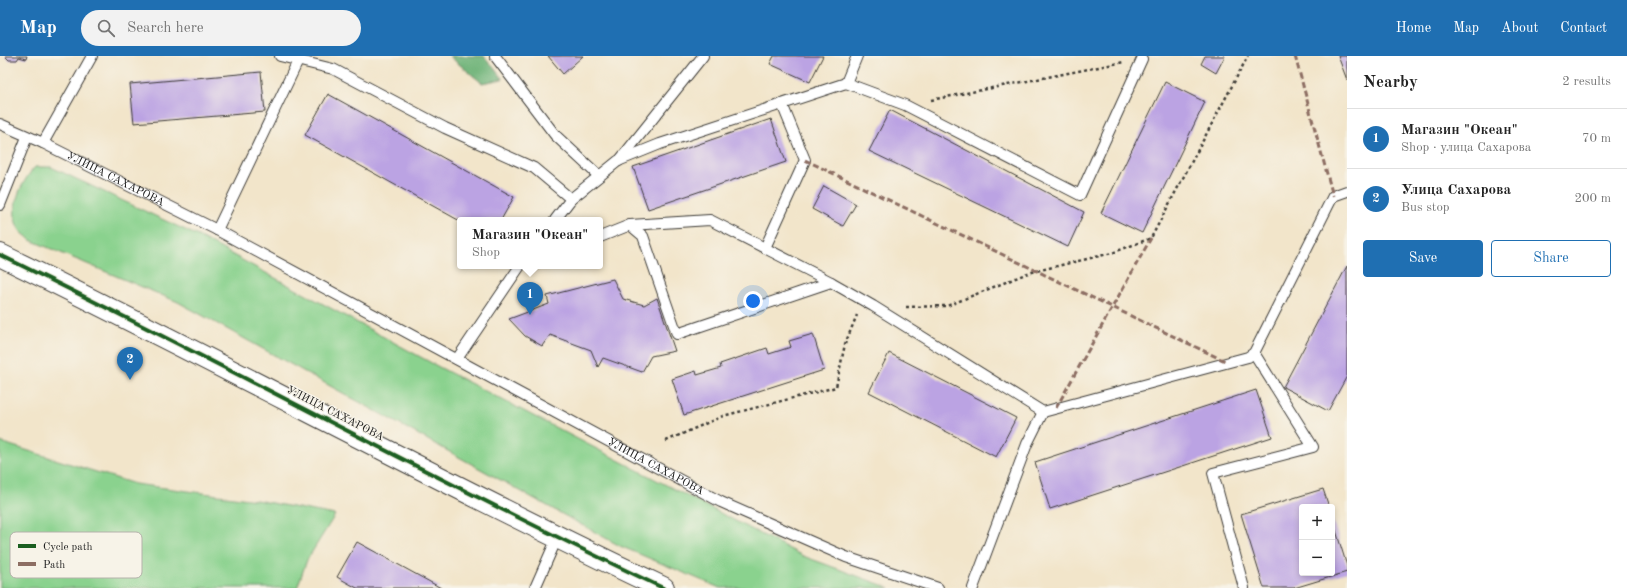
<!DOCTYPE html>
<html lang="en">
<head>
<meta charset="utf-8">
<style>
	body { margin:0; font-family:"Old Standard TT",serif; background:#f2f2f2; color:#222 }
	.controls { position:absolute; right:12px; bottom:12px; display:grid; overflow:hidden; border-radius:4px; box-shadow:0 2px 6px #0003 }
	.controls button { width:36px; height:36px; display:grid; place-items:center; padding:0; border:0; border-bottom:1px solid #e0e0e0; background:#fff; color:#222; font:20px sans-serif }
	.you { position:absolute; left:753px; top:245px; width:14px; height:14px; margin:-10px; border:3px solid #fff; border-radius:50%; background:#1a73e8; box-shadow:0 0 0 6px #1a73e833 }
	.badge { display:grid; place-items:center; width:26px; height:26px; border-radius:50%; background:#1f6fb2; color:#fff; font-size:13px; font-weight:700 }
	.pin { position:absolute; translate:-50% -33px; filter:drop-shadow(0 1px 2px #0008) }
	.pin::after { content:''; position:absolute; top:21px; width:14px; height:12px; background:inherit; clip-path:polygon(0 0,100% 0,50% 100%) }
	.popup { position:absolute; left:457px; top:161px; width:146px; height:52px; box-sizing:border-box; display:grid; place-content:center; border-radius:4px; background:#fff; filter:drop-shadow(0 1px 3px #0005); font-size:13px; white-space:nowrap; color:#767676 }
	.popup b { font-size:15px; color:#222 }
	.popup::after { content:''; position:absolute; left:50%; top:100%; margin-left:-8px; border:8px solid transparent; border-top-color:#fff }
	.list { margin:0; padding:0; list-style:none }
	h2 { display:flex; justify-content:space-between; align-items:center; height:52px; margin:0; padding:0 16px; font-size:17px }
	h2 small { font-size:13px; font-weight:400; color:#767676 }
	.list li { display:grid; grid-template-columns:26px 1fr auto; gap:12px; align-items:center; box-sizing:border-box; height:60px; padding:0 16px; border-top:1px solid #e0e0e0 }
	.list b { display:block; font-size:15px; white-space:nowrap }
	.list p { margin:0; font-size:13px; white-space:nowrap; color:#767676 }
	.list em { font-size:13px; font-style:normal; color:#767676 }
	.actions { display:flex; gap:8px; padding:12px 16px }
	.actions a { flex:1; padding:9px 0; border:1px solid #1f6fb2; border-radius:4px; text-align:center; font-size:14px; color:#1f6fb2 }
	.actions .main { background:#1f6fb2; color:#fff }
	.icon { flex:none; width:22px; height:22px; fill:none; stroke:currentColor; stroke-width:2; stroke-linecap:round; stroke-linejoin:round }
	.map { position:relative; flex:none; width:1347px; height:532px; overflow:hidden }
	header { display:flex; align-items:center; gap:24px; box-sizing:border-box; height:56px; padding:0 20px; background:#1f6fb2; color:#fff }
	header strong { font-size:19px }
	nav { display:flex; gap:22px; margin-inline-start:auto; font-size:14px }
	.search { width:280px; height:36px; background:#f2f2f2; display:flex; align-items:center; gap:10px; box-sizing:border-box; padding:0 14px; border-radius:22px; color:#767676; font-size:15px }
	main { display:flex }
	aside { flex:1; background:#fff }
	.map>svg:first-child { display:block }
	.green { fill:#8ad28e; stroke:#537755 }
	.forest { fill:#6fb479; stroke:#46684a }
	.building { fill:#bba3e3 }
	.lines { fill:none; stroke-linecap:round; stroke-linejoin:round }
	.service-casing { stroke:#3c3a36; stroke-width:12 }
	.tertiary-casing { stroke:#3c3a36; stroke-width:24 }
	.path { stroke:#3c3a36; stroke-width:2.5; stroke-dasharray:3 3; stroke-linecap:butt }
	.service { stroke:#fff; stroke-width:10 }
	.tertiary { stroke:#fff; stroke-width:22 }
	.quiet { stroke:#8d6e63; stroke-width:3; stroke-dasharray:6 3; stroke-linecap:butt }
	.cycleway-casing { stroke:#f7f3e8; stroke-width:6 }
	.cycleway { stroke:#1b5e20; stroke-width:4 }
	.labels { text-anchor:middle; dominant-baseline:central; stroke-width:3; stroke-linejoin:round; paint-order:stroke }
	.street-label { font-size:11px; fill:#1c1c1c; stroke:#f7f3e8 }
	.key { fill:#f7f3e8; stroke:#b5b2ab; stroke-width:1 }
	.key-label { font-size:11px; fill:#1c1c1c }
</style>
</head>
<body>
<header>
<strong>Map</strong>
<div class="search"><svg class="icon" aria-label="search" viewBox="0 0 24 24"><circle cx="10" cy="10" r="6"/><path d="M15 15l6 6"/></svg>Search here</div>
<nav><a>Home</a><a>Map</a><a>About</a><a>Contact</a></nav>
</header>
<main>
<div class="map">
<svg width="1347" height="532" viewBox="0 0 1347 532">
	<rect width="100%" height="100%" fill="#f7f3e8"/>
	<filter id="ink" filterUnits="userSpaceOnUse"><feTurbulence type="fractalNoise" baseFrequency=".025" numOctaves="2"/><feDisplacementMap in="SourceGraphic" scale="8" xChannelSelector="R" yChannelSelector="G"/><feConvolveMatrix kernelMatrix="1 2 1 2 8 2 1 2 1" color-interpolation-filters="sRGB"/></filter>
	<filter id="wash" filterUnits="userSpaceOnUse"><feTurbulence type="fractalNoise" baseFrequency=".012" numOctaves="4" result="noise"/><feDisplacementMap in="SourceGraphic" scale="16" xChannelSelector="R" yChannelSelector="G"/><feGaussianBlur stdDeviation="0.9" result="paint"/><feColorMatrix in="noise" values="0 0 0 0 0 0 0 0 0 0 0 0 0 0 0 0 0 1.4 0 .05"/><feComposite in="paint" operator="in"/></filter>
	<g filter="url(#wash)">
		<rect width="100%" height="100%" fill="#f2e5ca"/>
		<path class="green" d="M35,111H51L198,180L439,311L803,500L890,532H720L620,490L178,246L30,184C27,180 21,177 19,173C7,154 22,125 35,111Z
			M0,386L135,428L256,444L335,459L307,504L297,532H0Z"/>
		<path class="forest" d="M449,0H484L503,23L482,27Z"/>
		<g id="blocks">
			<path class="building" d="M5,0H27L26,3L19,1L17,4H9Z
				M548,0H583L563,18Z
				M774,0H823L810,26L770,8Z
				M1205,0H1225L1216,17L1201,8Z
				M1338,0H1347V24Z
				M261,16L265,56L134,67L130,28Z
				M1165,26L1205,46L1142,177L1101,157Z
				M328,38L514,141L501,164L460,165L305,79Z
				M890,54L1084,156L1068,191L869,95Z
				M771,63L786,106L648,153L633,111Z
				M824,130L856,148L843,170L812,153Z
				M1347,210V320L1328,355L1283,331Z
				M613,223L623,243L644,249L657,242L675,295L651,300L642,316L603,302L598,311L591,294L550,279L542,290L525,280L509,263L549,248L547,240Z
				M813,278L824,314L684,359L672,323L696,315L697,319L721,312L720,308L767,292L769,298L791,291L789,285Z
				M889,297L1016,362L996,401L869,336Z
				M1256,334L1272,381L1050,453L1035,406Z
				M1323,433L1329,451H1302V517H1332V462L1347,510V516L1294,532H1264L1241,458Z
				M357,486L441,532H357L337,521Z"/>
		</g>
	</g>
	<g filter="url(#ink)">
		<use href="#blocks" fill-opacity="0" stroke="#3c3a36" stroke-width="1"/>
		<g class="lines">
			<defs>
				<g id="service">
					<path d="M280,0L333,13L445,72L534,112L571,143"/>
					<path d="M495,0L555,79L599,120"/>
					<path d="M857,0L846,27L905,49L1080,139L1142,3"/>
					<path id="s1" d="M0,68L43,87L217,174L721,446L846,501L938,532"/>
					<path d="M43,87L92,0"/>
					<path d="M619,105L703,0"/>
					<path d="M0,149L27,81"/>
					<path d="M555,164L571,143L618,105L660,88L846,27"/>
					<path d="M630,169L710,164L831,226"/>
					<path d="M217,174L298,5"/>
					<path d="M600,181L630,169L643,180L677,278L831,226L873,250L1043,356"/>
					<path d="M765,192L805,104L782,48"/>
					<path d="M457,303L520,210"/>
					<path d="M535,532L557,482"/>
					<path d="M973,532L1027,388L1043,356L1248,301L1254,297L1333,140L1347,135"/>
					<path d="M1244,532L1213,417L1313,391L1254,297"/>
				</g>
				<path id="tertiary" d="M0,199C222,307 439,426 663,532"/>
			</defs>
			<use href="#service" class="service-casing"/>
			<use href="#tertiary" class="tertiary-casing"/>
			<path class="path" d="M931,44L1124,6
				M906,251L947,250L1028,217L1112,197L1151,182L1248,0
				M666,385L723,360L836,331L845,288L857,259"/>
			<use href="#service" class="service"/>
			<use href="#tertiary" class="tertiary"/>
			<path class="quiet" d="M1295,0L1333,140
				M805,104L1227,306
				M1056,352L1151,182"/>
			<defs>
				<path id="cycleway" d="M0,199C222,307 439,426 663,532"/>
			</defs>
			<use href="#cycleway" class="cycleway-casing"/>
			<use href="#cycleway" class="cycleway"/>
		</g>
	</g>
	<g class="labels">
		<g class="street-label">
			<text stroke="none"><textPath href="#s1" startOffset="128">УЛИЦА САХАРОВА</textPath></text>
			<text transform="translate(335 358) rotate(27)">УЛИЦА САХАРОВА</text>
			<text stroke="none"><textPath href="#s1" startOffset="740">УЛИЦА САХАРОВА</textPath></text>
		</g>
	</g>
	<rect x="10" y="476" width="132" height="46" rx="6" class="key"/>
	<rect x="18" y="488" width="18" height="4" fill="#1b5e20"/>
	<rect x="18" y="506" width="18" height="4" fill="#8d6e63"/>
	<g class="key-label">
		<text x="43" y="494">Cycle path</text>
		<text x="43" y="512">Path</text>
	</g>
</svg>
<div class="controls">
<button>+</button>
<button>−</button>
</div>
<div class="you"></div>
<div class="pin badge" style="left:530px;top:259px">1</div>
<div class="popup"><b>Магазин &quot;Океан&quot;</b>Shop</div>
<div class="pin badge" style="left:130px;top:324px">2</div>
</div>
<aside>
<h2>Nearby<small>2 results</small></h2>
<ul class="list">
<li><span class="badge">1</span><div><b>Магазин &quot;Океан&quot;</b><p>Shop · улица Сахарова</p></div><em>70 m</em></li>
<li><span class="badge">2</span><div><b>Улица Сахарова</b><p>Bus stop</p></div><em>200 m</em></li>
</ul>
<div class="actions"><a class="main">Save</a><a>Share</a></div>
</aside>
</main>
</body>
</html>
